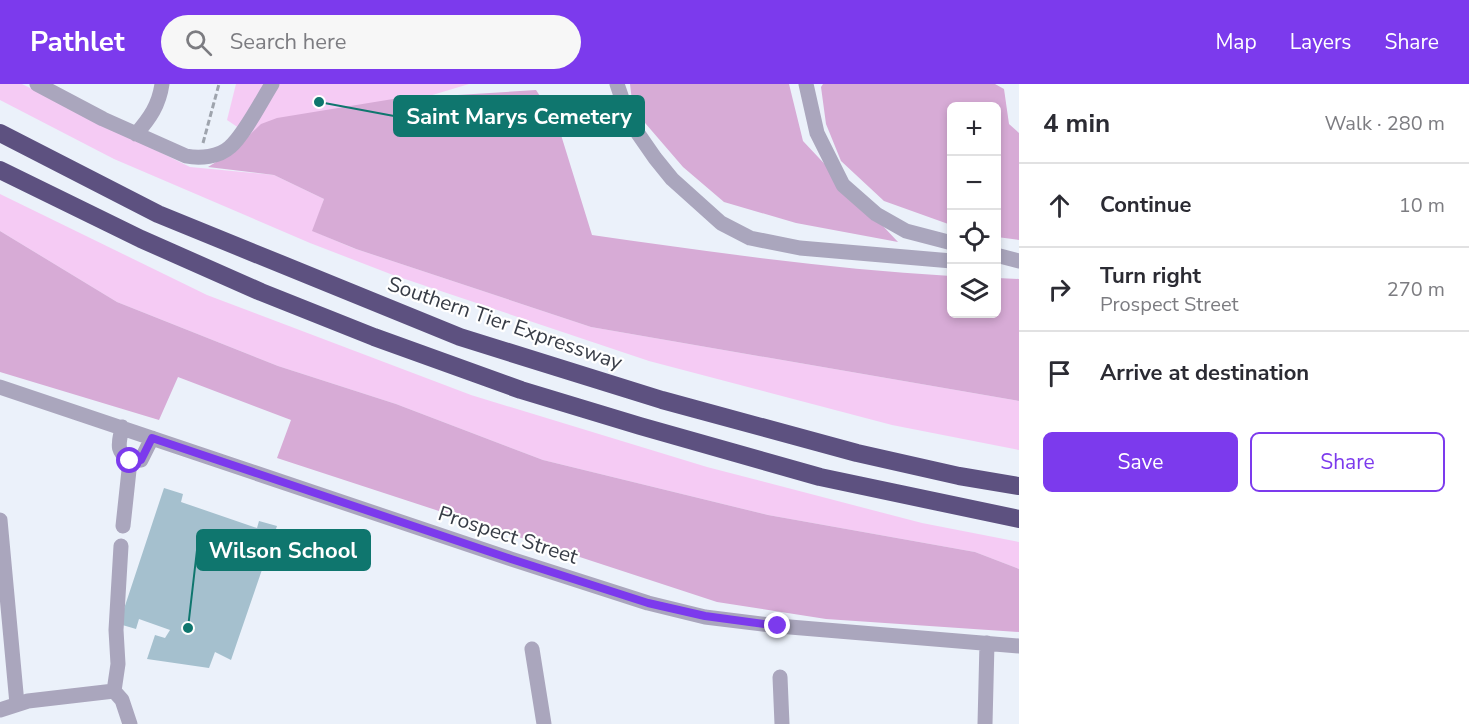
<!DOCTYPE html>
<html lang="en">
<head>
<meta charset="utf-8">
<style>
	body { margin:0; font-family:"Nunito Sans",sans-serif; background:#f7f7f7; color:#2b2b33 }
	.controls { position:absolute; right:18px; top:18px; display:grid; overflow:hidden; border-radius:9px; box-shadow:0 3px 9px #0003 }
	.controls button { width:54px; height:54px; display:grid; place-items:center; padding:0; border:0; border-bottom:2px solid #e1e1e2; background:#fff; color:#2b2b33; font:30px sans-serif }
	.stop { position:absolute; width:18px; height:18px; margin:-14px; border:4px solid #7c3aed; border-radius:50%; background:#fff }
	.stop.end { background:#7c3aed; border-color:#fff; box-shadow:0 2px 6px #0008 }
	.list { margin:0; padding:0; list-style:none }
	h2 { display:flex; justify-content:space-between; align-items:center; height:78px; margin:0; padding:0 24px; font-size:26px }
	h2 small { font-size:20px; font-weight:400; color:#7c7c81 }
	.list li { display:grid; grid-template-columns:39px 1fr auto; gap:18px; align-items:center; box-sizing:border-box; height:84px; padding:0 24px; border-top:2px solid #e1e1e2 }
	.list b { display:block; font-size:22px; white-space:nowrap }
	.list p { margin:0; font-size:20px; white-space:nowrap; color:#7c7c81 }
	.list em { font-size:20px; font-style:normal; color:#7c7c81 }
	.actions { display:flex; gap:12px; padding:18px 24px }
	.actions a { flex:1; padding:14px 0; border:2px solid #7c3aed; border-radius:9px; text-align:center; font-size:21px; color:#7c3aed }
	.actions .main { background:#7c3aed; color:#fff }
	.icon { flex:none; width:33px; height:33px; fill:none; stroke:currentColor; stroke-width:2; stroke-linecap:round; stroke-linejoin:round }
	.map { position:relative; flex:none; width:1019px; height:640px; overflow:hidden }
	header { display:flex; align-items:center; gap:36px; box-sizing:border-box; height:84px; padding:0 30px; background:#7c3aed; color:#fff }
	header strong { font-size:28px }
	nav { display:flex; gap:33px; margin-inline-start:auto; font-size:21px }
	.search { width:420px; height:54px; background:#f7f7f7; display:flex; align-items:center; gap:15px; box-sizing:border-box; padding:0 21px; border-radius:33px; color:#7c7c81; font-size:22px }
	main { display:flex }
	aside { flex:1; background:#fff }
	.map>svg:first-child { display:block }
	.green { fill:#f5cbf4 }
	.forest { fill:#d7abd6 }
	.building { fill:#a5c0ce }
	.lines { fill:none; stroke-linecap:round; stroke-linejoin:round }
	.path { stroke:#9ea4ad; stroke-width:3; stroke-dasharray:6 3; stroke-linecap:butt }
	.minor { stroke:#aaa6bd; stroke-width:15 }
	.highway { stroke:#5d5180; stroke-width:18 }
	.route { stroke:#7c3aed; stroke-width:8 }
	.labels { text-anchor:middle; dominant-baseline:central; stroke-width:4.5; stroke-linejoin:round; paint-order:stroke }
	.street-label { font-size:21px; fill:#373c46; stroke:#fff }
	.leader { fill:none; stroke:#0f766e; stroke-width:2 }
	.callout-dot { fill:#0f766e; stroke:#fff; stroke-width:2 }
	.callout { fill:#0f766e; stroke:#0f766e; stroke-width:2 }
	.callout-label { font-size:22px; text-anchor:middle; font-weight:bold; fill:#fff }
</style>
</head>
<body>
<header>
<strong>Pathlet</strong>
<div class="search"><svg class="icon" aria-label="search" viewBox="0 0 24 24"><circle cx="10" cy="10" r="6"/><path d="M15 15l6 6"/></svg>Search here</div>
<nav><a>Map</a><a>Layers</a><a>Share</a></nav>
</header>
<main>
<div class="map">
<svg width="1019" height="640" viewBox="0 0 1019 640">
	<rect width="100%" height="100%" fill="#ebf1fa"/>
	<path class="green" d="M0,0H22L190,83L274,91L324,115L313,147L353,164L591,243L1019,317V366L892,341L649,277L393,191L310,159L114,75L0,16Z
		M236,0H469L336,40L261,59L227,36Z
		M0,110L207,211L471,311L707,383L922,439L1019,458V485L975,468L768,431L543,376L396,320L278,282L117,218L0,147Z"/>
	<path class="forest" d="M630,0H789L803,57L898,158L796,139L724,118L683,83L633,25Z
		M823,0H995L1004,5L1009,40L1019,49V156L997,153L996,22H952L951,141L884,117L841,77L826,40L821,3Z
		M536,6L557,38L592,151C711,168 831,185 951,192L952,230H996L997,194L1019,195V317L591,243L356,165L312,147L324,115L274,91L208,83L232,68L261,40L277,34L393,15Z
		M0,147L117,218L278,282L396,320L543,376L768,431L975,468L1019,485V548L826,535L717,518L277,374L291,336L178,293L159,336L0,288Z"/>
	<path class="building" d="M164,404L183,410L181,418L257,444L259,437L277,442L231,576L215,568L209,584L147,575L155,551L165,554L170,546L139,535L136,545L119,540Z"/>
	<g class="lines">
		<path class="path" d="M203,59L219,0"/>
		<path class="minor" d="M37,0L103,35L186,72C200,75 219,73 230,63C244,51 262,16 272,0
			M617,0L630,38L655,74L672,95L721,139L750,154L800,164L952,177
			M806,0L817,49L843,101L876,130L906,147L952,159
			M136,50C150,34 159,21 162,0
			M996,171L1019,177
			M0,303L511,475L648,519L705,533L778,542L1019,562
			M122,343C119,360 115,366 130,377
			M0,436L17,620
			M123,442L130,377L141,376L152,354
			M532,565L544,640
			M780,593L782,640
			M114,607L118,580L116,546L121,462
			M0,626L28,617L114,607L122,616L130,640
			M985,640L987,559"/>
		<path class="highway" d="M0,49L158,130L460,253L662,316L857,369L959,392L1019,402
			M0,86L141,155L261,208L374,253L521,306L640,342L820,393L1019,435"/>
	</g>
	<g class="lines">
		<path class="route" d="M130,377L141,376L152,354L511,475L648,519L705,532L778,542"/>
	</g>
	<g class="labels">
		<g class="street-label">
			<text transform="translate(505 239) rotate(19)">Southern Tier Expressway</text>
			<text transform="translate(508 451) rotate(18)">Prospect Street</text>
		</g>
	</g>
	<path class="leader" d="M319 18L394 32M188 544L197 466"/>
	<g class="callout-dot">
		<circle cx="319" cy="18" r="6"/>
		<circle cx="188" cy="544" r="6"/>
	</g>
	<g class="callout">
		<rect x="394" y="12" width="250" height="40" rx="6"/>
		<rect x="197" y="446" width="173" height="40" rx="6"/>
	</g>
	<g class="callout-label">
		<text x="519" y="40">Saint Marys Cemetery</text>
		<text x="283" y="474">Wilson School</text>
	</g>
</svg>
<div class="controls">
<button>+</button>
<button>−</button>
<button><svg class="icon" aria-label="locate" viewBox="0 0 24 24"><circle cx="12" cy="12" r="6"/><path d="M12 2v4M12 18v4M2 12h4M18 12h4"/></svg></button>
<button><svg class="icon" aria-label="layers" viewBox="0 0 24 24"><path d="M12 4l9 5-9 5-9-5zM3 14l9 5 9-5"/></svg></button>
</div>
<div class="stop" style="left:130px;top:377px"></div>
<div class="stop end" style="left:778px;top:542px"></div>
</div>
<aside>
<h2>4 min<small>Walk · 280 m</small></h2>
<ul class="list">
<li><svg class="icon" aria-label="ahead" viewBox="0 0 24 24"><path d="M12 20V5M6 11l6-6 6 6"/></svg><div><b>Continue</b></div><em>10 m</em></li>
<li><svg class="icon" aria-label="right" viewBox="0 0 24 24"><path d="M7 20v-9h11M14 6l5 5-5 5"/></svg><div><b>Turn right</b><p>Prospect Street</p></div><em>270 m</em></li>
<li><svg class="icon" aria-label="arrive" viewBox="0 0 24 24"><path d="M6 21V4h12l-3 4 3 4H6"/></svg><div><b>Arrive at destination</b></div></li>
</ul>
<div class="actions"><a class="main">Save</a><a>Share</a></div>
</aside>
</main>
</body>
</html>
